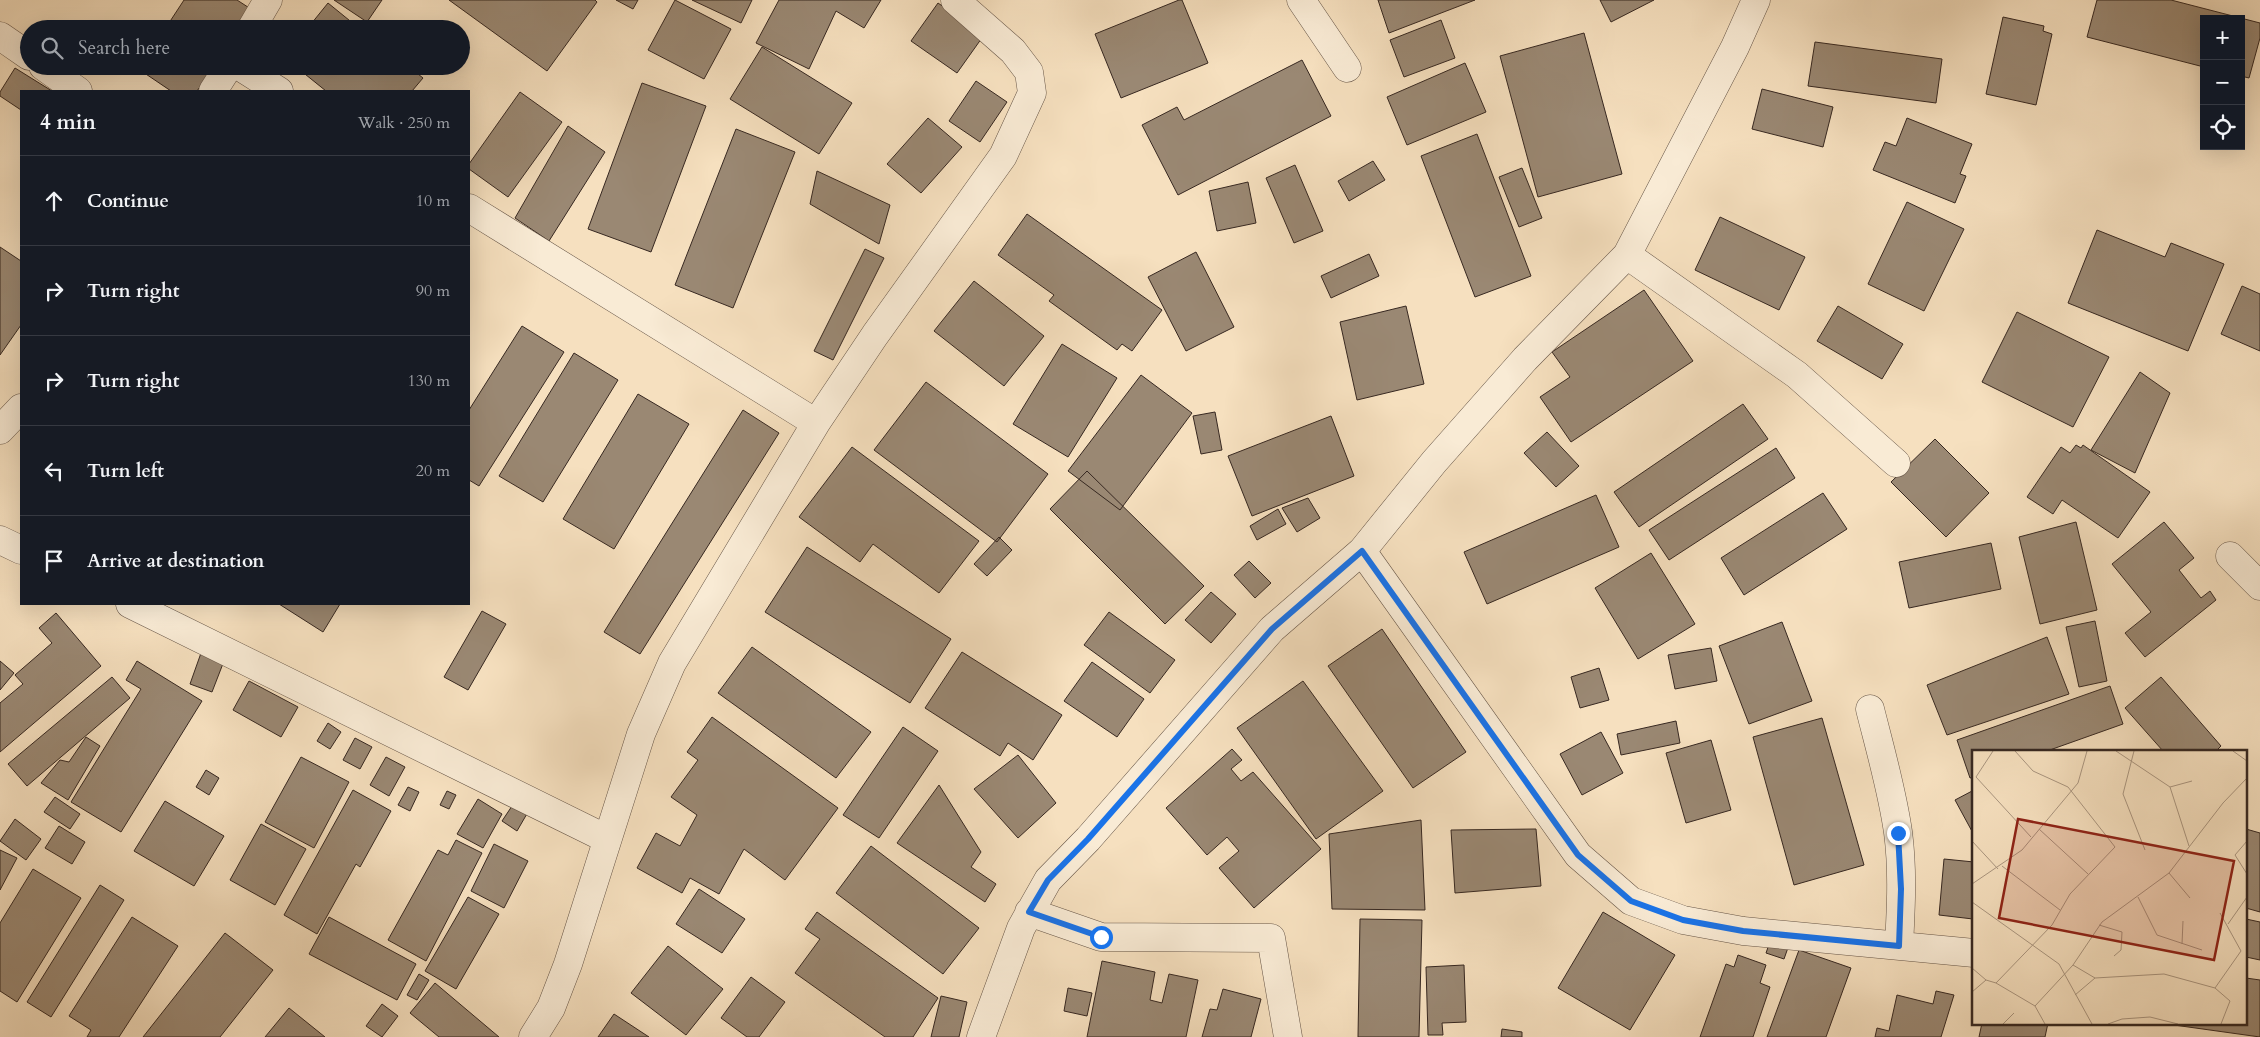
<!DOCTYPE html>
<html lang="en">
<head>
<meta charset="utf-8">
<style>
	body { margin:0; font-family:Cardo,serif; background:#242831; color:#f1f3f6 }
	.controls { position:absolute; right:15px; top:15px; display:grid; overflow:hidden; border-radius:0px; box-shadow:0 5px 20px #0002 }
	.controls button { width:45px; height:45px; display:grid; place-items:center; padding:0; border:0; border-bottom:1px solid #363941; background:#171b24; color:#f1f3f6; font:25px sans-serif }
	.stop { position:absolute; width:15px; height:15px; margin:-11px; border:4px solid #1a73e8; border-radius:50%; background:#fff }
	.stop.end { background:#1a73e8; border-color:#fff; box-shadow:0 1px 5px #0008 }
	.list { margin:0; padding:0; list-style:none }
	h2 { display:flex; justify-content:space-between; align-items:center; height:65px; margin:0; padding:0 20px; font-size:21px }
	h2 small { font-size:16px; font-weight:400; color:#9ea1a6 }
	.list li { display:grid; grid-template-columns:32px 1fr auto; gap:15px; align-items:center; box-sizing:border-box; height:90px; padding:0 20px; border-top:1px solid #363941 }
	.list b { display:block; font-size:19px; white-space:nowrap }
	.list em { font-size:16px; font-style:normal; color:#9ea1a6 }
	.icon { flex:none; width:28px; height:28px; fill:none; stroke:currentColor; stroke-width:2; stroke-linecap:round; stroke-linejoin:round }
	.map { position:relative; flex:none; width:2260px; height:1037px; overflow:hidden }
	.search { position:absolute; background:#171b24; box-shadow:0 5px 20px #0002; left:20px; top:20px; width:450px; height:55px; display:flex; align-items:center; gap:12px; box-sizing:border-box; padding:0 18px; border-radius:28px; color:#9ea1a6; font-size:19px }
	.panel { position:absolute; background:#171b24; box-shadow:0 5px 20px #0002; left:20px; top:90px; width:450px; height:515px; border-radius:0px }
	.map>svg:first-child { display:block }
	.building { fill:#9a8873; stroke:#372821 }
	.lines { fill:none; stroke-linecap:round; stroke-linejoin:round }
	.street-casing { stroke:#675648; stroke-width:29 }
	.street { stroke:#f9ebd5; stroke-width:28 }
	.route { stroke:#1a73e8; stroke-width:6 }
	.inset-road { fill:none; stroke:#aa9680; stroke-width:1 }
	.view { fill:#8f2418; fill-opacity:0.15; stroke:#8f2418; stroke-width:2.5 }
	.inset-edge { fill:none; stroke:#372821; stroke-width:2.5 }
</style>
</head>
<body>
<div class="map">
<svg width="2260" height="1037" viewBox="0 0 2260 1037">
	<rect width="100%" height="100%" fill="#f6e0bf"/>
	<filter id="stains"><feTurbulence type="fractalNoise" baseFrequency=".004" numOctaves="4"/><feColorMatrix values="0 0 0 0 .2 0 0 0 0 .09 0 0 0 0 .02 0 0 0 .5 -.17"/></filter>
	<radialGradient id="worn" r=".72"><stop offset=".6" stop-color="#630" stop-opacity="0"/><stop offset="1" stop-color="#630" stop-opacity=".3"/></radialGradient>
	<path class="building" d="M184,0H237L254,11L241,29H165Z
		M334,0H382L367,22Z
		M449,0H595L597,2L547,71Z
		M616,0H638L633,9Z
		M675,0L731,29L704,79L648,50Z
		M692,0H752L741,23Z
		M779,0H881L864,28L836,11L809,69L756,43Z
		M1179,0H1182L1208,63L1121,98L1095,34Z
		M1378,0H1475L1389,33Z
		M1600,0H1654L1611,22Z
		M2097,0H2171L2260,23V38L2249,78L2241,76V19H2204V67L2087,37Z
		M328,3L360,29H307Z
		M938,3L984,35L957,73L911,41Z
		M2003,17L2044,26L2043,31L2052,34L2036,105L1986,94Z
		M1441,20L1455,58L1404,77L1390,40Z
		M1584,33L1622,174L1538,197L1500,56Z
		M1815,42L1942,59L1936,103L1808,86Z
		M762,47L852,103L819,154L730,99Z
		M1302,60L1331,116L1178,195L1142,125L1177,107L1184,120Z
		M1465,63L1486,112L1407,145L1387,97Z
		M139,66H215L197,91H171L137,68Z
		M295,66H408L423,78L412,91H326Z
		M15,68L52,91H21V110L0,96V92Z
		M976,81L1007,102L980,142L949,121Z
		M642,83L706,106L651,252L588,229Z
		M1762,89L1833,107L1823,147L1752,129Z
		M520,92L562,122L508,197L469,169V164Z
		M928,118L962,147L921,193L887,164Z
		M1907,118L1972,144L1960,174L1966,176L1955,203L1873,170L1885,142L1896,146Z
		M568,126L605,152L549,241L515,218Z
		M736,129L795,152L733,308L675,285Z
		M1477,134L1531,276L1475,297L1421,156Z
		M1373,161L1385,180L1349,201L1338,181Z
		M1295,165L1323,231L1294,243L1266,178Z
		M1522,168L1542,218L1519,227L1499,177Z
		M817,171L890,205L879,244L810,204Z
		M1248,182L1256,223L1217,231L1209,191Z
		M1907,202L1964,229L1924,311L1868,284Z
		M1027,214L1162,310L1132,351L1122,344L1117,350L1049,301L1054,295L998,255Z
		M1720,217L1805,257L1779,310L1695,270Z
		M2097,230L2165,257L2171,243L2224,264L2188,351L2068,303Z
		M0,247L21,261V325L0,355Z
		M865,249L884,258L833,360L814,351Z
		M1196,252L1234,327L1186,351L1148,277Z
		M1369,254L1379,276L1331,298L1321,276Z
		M974,281L1044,336L1004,386L934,331Z
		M2242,286L2260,294V351L2221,334Z
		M1644,290L1693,361L1571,442L1540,397L1570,377L1552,352Z
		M1406,306L1424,384L1357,400L1340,322Z
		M1838,306L1903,344L1882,379L1817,341Z
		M2017,312L2109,357L2073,427L1982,382Z
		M522,326L564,352L479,486L469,480V410Z
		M1062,344L1117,378L1068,457L1013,424Z
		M574,353L618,380L543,502L499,476Z
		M2140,372L2170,393L2135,473L2091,450Z
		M1141,375L1192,413L1120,510L1068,471Z
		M926,382L1048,474L997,542L874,450Z
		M638,394L689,424L614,549L563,519Z
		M1743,404L1768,439L1639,527L1614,492Z
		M743,410L779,433L640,654L604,632Z
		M1215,412L1222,450L1201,454L1193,416Z
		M1331,416L1354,476L1252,516L1228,456Z
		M1547,432L1579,466L1556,487L1524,453Z
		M1935,439L1989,493L1946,537L1891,482Z
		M2076,445L2081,448L2083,445L2150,492L2118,538L2062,500L2053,514L2027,497L2061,447L2070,453Z
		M852,447L979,541L939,593L873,544L860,562L799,517Z
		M1776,448L1795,478L1669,560L1649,530Z
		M1087,471L1204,586L1165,624L1050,509Z
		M1823,493L1847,529L1744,595L1721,558Z
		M1596,495L1619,547L1487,604L1464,552Z
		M1308,498L1320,518L1297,532L1282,508Z
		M1278,509L1286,524L1257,540L1250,526Z
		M2076,522L2097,610L2040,624L2019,537Z
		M2164,522L2194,558L2179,570L2201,598L2210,591L2216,600L2145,657L2125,633L2151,612L2112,564Z
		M999,537L1012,550L987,576L974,564Z
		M1991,543L2001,589L1909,608L1899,562Z
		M807,547L951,639L910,703L765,612Z
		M1651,553L1695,624L1638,659L1595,588Z
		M1249,561L1271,583L1255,598L1234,575Z
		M1211,592L1236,614L1211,643L1185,620Z
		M279,604H340L323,632Z
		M482,611L506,624L468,690L444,677Z
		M1109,612L1175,660L1150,693L1084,645Z
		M56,613L101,666L0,752V703L23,684L15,675L52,643L39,628Z
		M2095,621L2107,681L2079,687L2066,627Z
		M1782,622L1812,701L1749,724L1719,646Z
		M1382,629L1466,752L1413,788L1328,666Z
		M2047,637L2069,694L1947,735L1927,685Z
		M752,647L871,732L836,778L718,693Z
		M1711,648L1717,681L1675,689L1668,655Z
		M962,652L1062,715L1033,760L1008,743L1000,756L925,708Z
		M201,653L224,661L212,692L190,684Z
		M0,661L14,673L0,690Z
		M137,661L202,701L121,832L71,802L141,689L126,680Z
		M1092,662L1144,699L1117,737L1064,701Z
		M1599,668L1609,700L1580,708L1571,677Z
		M112,677L130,698L27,786L8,764Z
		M2161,677L2221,746L2216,751H2163L2125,708Z
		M249,681L298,707L281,737L233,710Z
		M1303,681L1383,791L1316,839L1237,728Z
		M2110,686L2123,724L2047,751H1974V777L1970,778L1957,740Z
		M712,717L838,808L785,880L744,849L719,894L690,878L682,893L637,868L656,833L680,846L697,815L671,797L698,760L687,752Z
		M1822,718L1864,865L1794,885L1753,737Z
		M1676,721L1680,743L1621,755L1617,734Z
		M328,723L341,732L330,749L317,741Z
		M903,727L938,751L879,838L843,815Z
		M1601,732L1623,773L1582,795L1560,754Z
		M86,737L100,746L68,800L41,783L60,760L69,762Z
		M355,738L372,747L360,769L343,760Z
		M1711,740L1731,810L1686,823L1666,753Z
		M1232,749L1242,760L1231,769L1241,781L1253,772L1321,849L1254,908L1219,868L1239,851L1227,837L1207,855L1166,808Z
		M1018,755L1056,803L1018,838L974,789Z
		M301,757L349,782L314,848L265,822Z
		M386,757L405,767L389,796L370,785Z
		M206,770L219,778L209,795L196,787Z
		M939,785L981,852L971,867L996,884L985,902L897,843Z
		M408,787L419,792L410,811L398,805Z
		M353,790L391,811L360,867L356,864L317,934L284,915Z
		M1974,790V835L1955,800Z
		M447,791L456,795L449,809L440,805Z
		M55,797L80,814L70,829L44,812Z
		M478,799L502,814L483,848L457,834Z
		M165,801L224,836L194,886L134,851Z
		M514,803L528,812L517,831L502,821Z
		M15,819L41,839L26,860L0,841Z
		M1421,820L1425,910L1332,909L1329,834Z
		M261,824L306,849L275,905L230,880Z
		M59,826L85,842L72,864L45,848Z
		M1536,829L1541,886L1455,893L1451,830Z
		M2246,829L2260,833V912L2246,908Z
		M456,840L482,853L426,961L388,940L438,850L448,855Z
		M494,844L528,861L504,908L471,891Z
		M871,846L979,928L943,974L836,893Z
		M0,850L17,858L0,890Z
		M1944,859L1974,862L1973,919L1939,915Z
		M33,869L81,898L17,1002L0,991V923Z
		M100,885L124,900L51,1017L27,1002Z
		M699,889L745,919L722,953L676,924Z
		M468,897L499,914L456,989L425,971Z
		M817,912L938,998L913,1037H885L795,973L820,939L805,929Z
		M1603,912L1675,955L1630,1030L1558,988Z
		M132,917L178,946L119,1037H87L91,1030L69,1016Z
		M329,917L416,964L397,1000L309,954Z
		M1360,919L1422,920L1419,1037H1358Z
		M2246,919L2260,922V960L2246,957Z
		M225,933L273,970L220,1037H143Z
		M1772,936L1790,942L1784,959L1766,953Z
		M668,946L723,989L686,1035L631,993Z
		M1799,950L1851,968L1826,1037H1767Z
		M1738,955L1766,965L1760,983L1770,987L1753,1037H1700L1726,964L1734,967Z
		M1102,961L1155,972L1150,1000L1162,1003L1169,974L1198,980L1186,1037H1087Z
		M1464,965L1466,1022L1442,1023L1443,1035H1428L1426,967Z
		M419,974L429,980L417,1000L407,995Z
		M751,977L785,1002L759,1037H747L721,1018Z
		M2246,978L2260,980V1037L2174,1025L2175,1023H2246Z
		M435,983L499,1037H439L410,1013Z
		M1068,988L1092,993L1087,1016L1064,1011Z
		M1223,989L1261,999L1251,1037H1202L1210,1009L1217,1010Z
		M1936,991L1954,995L1941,1037H1875L1877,1028L1889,1031L1897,995L1933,1004Z
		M941,996L967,1002L959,1037H931Z
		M382,1004L398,1016L382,1037L366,1026Z
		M289,1008L325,1037H265Z
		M614,1014L649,1037H598Z
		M1982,1023H2048L2045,1037H1979Z
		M1502,1029L1522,1032V1037H1501Z"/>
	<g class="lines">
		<defs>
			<path id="street" d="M1301,0L1347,68
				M251,29L268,0
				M0,36L29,56
				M43,66L78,91
				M239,66L279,91
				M213,91L229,66
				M469,208L816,423
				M1627,255L1797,375L1896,463
				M0,430L21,408
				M0,540L21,550
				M1362,551L1578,855L1631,901L1683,920L1743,931L1974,953
				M2230,556L2260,586
				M130,604L607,839
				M1870,709C1880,749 1892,790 1898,832C1903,869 1901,908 1899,946
				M1029,912L1101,937L1271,938L1288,1037
				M533,1037L551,1008L568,964L641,734L672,663L816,423L875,335L1003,156L1032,93L1029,72L1013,51L955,0
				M981,1037L1021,928L1048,880L1088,839L1272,629L1362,551L1434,462L1525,359L1627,255L1735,47L1756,0"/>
		</defs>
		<use href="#street" class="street-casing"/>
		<use href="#street" class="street"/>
	</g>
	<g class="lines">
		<path class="route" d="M1101,937L1029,912L1048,880L1088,839L1272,629L1362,551L1578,855L1631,901L1683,920L1743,931L1899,946L1901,889L1898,833"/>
	</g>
	<g transform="translate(1972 750)">
		<rect width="275" height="275" fill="#f6e0bf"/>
		<path class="inset-road" d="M21,1L4,27L59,87M144,1L198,37L217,96M162,1L151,44L173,100M261,1L275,11M198,37L220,31M67,79L116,124M0,91L26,119M275,91L263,105L275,124M30,116L88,160M197,123L218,148M0,134L50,100L106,33L115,1M166,147L185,185L230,200M0,152L87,214L120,274M256,174L275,147M127,175L150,182L149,200L142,206M210,194L211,171M101,215L123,228L192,224L243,238L258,251L249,274M0,218L14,230L24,233L63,256L73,274M24,233L80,175L98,144L143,97L96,37L61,21L43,1M243,238L269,201L248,163M0,242L14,230M103,245L123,228M63,256L101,215L130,172L197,123L251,53L275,28M31,274L42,263M136,274L150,269L178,267L206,274"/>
		<path class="view" d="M46,69L262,111L242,210L27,168Z"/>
		<rect width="275" height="275" class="inset-edge"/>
	</g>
	<rect width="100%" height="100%" filter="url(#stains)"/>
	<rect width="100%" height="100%" fill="url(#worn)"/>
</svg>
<div class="controls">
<button>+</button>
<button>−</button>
<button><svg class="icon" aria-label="locate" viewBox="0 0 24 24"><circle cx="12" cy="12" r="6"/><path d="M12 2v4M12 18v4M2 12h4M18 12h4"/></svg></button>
</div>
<div class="stop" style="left:1101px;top:937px"></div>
<div class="stop end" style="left:1898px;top:833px"></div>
<div class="search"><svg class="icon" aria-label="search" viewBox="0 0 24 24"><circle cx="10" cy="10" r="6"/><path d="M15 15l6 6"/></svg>Search here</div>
<section class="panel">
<h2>4 min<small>Walk · 250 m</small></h2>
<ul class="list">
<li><svg class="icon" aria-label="ahead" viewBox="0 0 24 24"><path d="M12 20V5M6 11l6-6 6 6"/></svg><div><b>Continue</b></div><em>10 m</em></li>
<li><svg class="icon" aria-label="right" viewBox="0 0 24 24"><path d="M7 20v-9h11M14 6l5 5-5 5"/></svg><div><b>Turn right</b></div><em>90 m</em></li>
<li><svg class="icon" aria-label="right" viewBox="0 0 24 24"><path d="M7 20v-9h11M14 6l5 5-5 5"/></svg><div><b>Turn right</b></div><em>130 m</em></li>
<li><svg class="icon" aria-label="left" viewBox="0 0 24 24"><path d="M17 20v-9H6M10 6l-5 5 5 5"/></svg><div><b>Turn left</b></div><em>20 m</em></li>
<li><svg class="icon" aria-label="arrive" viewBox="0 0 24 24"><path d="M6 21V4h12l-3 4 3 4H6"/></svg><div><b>Arrive at destination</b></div></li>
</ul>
</section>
</div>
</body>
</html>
